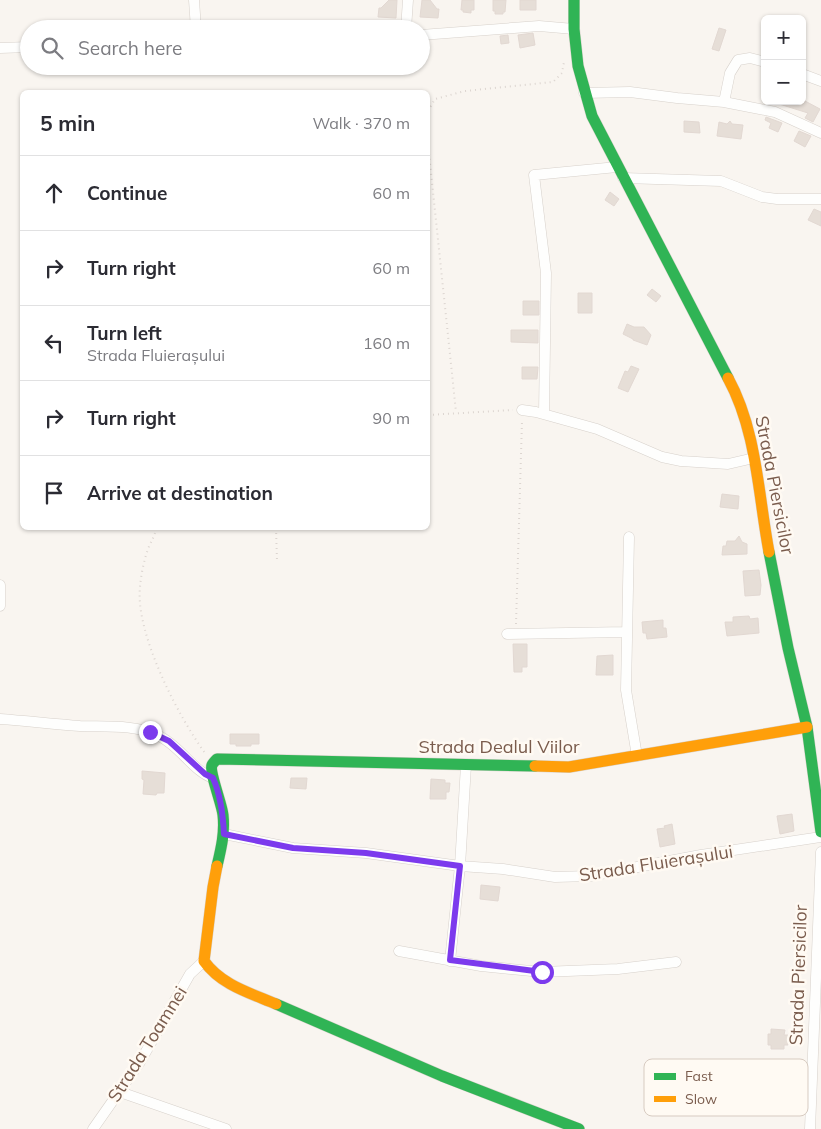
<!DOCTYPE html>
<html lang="en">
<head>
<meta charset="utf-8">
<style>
	body { margin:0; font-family:Mulish,sans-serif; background:#f2f2f3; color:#2b2b33 }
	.controls { position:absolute; right:15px; top:15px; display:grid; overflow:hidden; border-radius:8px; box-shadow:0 1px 4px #0004 }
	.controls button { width:45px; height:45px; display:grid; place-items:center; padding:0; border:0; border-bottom:1px solid #e1e1e2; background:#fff; color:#2b2b33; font:25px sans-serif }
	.stop { position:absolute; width:15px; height:15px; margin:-11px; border:4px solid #7c3aed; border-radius:50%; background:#fff }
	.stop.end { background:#7c3aed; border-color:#fff; box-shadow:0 1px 5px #0008 }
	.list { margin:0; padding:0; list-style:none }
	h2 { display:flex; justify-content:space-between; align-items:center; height:65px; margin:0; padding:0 20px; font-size:21px }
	h2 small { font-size:16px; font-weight:400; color:#7c7c81 }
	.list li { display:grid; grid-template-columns:32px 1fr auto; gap:15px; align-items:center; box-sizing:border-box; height:75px; padding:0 20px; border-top:1px solid #e1e1e2 }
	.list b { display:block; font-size:19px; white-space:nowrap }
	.list p { margin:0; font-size:16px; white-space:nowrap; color:#7c7c81 }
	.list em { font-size:16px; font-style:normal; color:#7c7c81 }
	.icon { flex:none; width:28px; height:28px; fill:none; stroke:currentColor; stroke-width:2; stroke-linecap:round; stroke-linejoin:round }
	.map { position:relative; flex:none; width:821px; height:1129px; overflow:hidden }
	.search { position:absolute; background:#fff; box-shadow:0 1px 4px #0004; left:20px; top:20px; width:410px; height:55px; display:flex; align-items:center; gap:12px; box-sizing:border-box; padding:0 18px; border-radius:28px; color:#7c7c81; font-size:19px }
	.panel { position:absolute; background:#fff; box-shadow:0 1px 4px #0004; left:20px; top:90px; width:410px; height:440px; border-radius:8px }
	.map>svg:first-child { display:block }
	.building { fill:#e6ded7; stroke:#e2d8d2 }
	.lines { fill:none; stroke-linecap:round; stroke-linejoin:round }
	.street-casing { stroke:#d7d1cb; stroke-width:11 }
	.fast-casing { stroke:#d9d2cb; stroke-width:12 }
	.slow-casing { stroke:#d9d2cb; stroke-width:12 }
	.path { stroke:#dcd5d0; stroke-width:2; stroke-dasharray:1 4; stroke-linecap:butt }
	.street { stroke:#fefefd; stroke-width:10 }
	.fast { stroke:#30b455; stroke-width:11 }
	.slow { stroke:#ff9f0a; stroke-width:11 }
	.route { stroke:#7c3aed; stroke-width:6 }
	.labels { text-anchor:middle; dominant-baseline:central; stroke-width:5; stroke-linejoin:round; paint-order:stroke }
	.street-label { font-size:18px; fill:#7a5c4d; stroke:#fffaf3 }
	.key { fill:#fffaf3; stroke:#d7cbc1; stroke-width:1 }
	.key-label { font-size:14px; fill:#7a5c4d }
</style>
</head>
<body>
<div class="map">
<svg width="821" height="1129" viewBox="0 0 821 1129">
	<rect width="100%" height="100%" fill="#f9f5f0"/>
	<path class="building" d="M389,0H397L396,18L378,17L379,8H381Z
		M422,0H430L437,9H439L438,18L420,17Z
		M462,0H474V10H471V13L463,12V10H461Z
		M493,0H506L505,12H503V14H495V11H493Z
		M520,0H536V10H520Z
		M719,28L726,30L719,51L712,49Z
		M533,33L535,45L520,48L518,35Z
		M508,35L509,43L501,44L500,36Z
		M776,101H805L820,109L813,122L805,118L808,113L776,103Z
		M766,117L782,123L778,132L769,128L771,123L765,120Z
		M684,121L699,122L700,133L684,132Z
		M730,121L732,124L743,125L741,139L717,136L719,122L727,124Z
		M799,131L811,136L805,147L794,141Z
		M610,192L619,199L614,206L605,200Z
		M814,209L821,212V226L808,220Z
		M652,289L661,296L656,302L647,295Z
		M578,293H592V313H578Z
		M523,301H539V315H523Z
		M627,324L634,327H644L651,335L647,345L633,340V339L623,334Z
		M511,330H538V343L511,342Z
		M631,366L639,369L628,392L618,388L625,371L628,372Z
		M522,367H538L537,379H522Z
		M722,494L739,496L738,509L720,507Z
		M739,536L742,542L747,544V554L722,555L723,546H726L727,541H735Z
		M759,570L761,585L760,595L745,596L743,571Z
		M749,616L750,619L758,618L759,633L727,636L725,622H733V617Z
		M663,620V628H666L667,637L647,639L646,633H643L642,622Z
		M513,644H527V667H522V672H514Z
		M613,655V675H596L597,656Z
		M230,734H259V744H251V746H236V744H230Z
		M142,771L165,773L164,793H157L156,795L143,794L144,780L142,779Z
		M291,778H307L306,789L290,788Z
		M431,779L445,780V783H450L449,792H446V799H430Z
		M792,814L794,831L780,834L777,816Z
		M672,824L675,844L660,847L657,829L665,828L664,826Z
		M481,885L500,887L498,901L480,899Z
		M771,1029L785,1030L784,1035H788V1045H784V1049H771V1045H768V1034H771Z"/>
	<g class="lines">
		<defs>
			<path id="street" d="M194,0L196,29
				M406,29L408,0
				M421,35L539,26L574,29
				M0,48L29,47
				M802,74L821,81
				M584,93L630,92L677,98L724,102L775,112L821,133
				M724,102L730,73L738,60L750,58L765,62
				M623,178L721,181L762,197L777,199H821
				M522,410L536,412L597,429L662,457L681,461L728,464L754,458
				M544,414L546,273L534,175L617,167
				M629,537L626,690L637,756
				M0,585V606
				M507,634L627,632
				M0,719C27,721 53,724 80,726C106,727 134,724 159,736C179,745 194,772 213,778
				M224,834L293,848L366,853L460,866L503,869L555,877L590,876L701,855L821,837
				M399,951L481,966L542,972L618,969L676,962
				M450,961L460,866L466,765
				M120,1092L226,1129
				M93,1129L140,1062L190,974L204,961
				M810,1129L821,852"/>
			<path id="fast" d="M574,0V29L578,66L592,116L728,378
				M769,552L788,648L807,727L821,832
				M217,866C221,849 225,833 223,815C222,804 209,772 212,765C213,763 215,761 217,759L535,766
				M276,1004L442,1076L579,1129"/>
			<path id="slow" d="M728,378C757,431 758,494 769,552
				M535,766L569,767L807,727
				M217,866L213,887L204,961C221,985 250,993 276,1004"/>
		</defs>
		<use href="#street" class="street-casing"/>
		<use href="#fast" class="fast-casing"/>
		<use href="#slow" class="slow-casing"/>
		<path class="path" d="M428,111L435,99L465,91L553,82L562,73L564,62
			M428,144L456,412
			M428,415L513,410
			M156,528C155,536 151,541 148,549C144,560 141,575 140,587C135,633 178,716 205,753
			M276,528L277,561
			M516,624L522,421"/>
		<use href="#street" class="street"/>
		<use href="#fast" class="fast"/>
		<use href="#slow" class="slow"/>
	</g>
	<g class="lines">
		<path class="route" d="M150,732L169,741L205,774L213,778C221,796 223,814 224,834L293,848L366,853L460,866L450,960L542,972"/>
	</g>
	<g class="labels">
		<g class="street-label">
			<text transform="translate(775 485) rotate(79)">Strada Piersicilor</text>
			<text x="499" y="746">Strada Dealul Viilor</text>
			<text transform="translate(656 863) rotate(-9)">Strada Fluierașului</text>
			<text transform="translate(798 975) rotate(-88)">Strada Piersicilor</text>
			<text transform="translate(147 1044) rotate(-58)">Strada Toamnei</text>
		</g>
	</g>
	<rect x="644" y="1059" width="164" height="57" rx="8" class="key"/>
	<rect x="654" y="1073" width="22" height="7" fill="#30b455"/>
	<rect x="654" y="1096" width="22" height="6" fill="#ff9f0a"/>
	<g class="key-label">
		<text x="685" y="1081">Fast</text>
		<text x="685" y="1104">Slow</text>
	</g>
</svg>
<div class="controls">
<button>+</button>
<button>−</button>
</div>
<div class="stop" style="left:542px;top:972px"></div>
<div class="stop end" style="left:150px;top:732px"></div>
<div class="search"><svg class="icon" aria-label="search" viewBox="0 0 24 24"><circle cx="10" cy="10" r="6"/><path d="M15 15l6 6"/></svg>Search here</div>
<section class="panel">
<h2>5 min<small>Walk · 370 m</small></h2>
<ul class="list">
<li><svg class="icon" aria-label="ahead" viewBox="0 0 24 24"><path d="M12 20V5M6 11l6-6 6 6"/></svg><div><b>Continue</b></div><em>60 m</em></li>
<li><svg class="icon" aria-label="right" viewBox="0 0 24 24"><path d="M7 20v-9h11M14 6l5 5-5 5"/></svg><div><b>Turn right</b></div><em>60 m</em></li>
<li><svg class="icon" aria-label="left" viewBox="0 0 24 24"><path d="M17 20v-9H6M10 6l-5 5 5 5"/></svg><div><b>Turn left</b><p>Strada Fluierașului</p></div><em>160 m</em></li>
<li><svg class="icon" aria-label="right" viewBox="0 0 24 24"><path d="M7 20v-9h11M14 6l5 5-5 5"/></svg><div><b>Turn right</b></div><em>90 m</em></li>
<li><svg class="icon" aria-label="arrive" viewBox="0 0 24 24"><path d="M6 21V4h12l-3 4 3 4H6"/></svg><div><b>Arrive at destination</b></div></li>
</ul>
</section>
</div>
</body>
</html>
